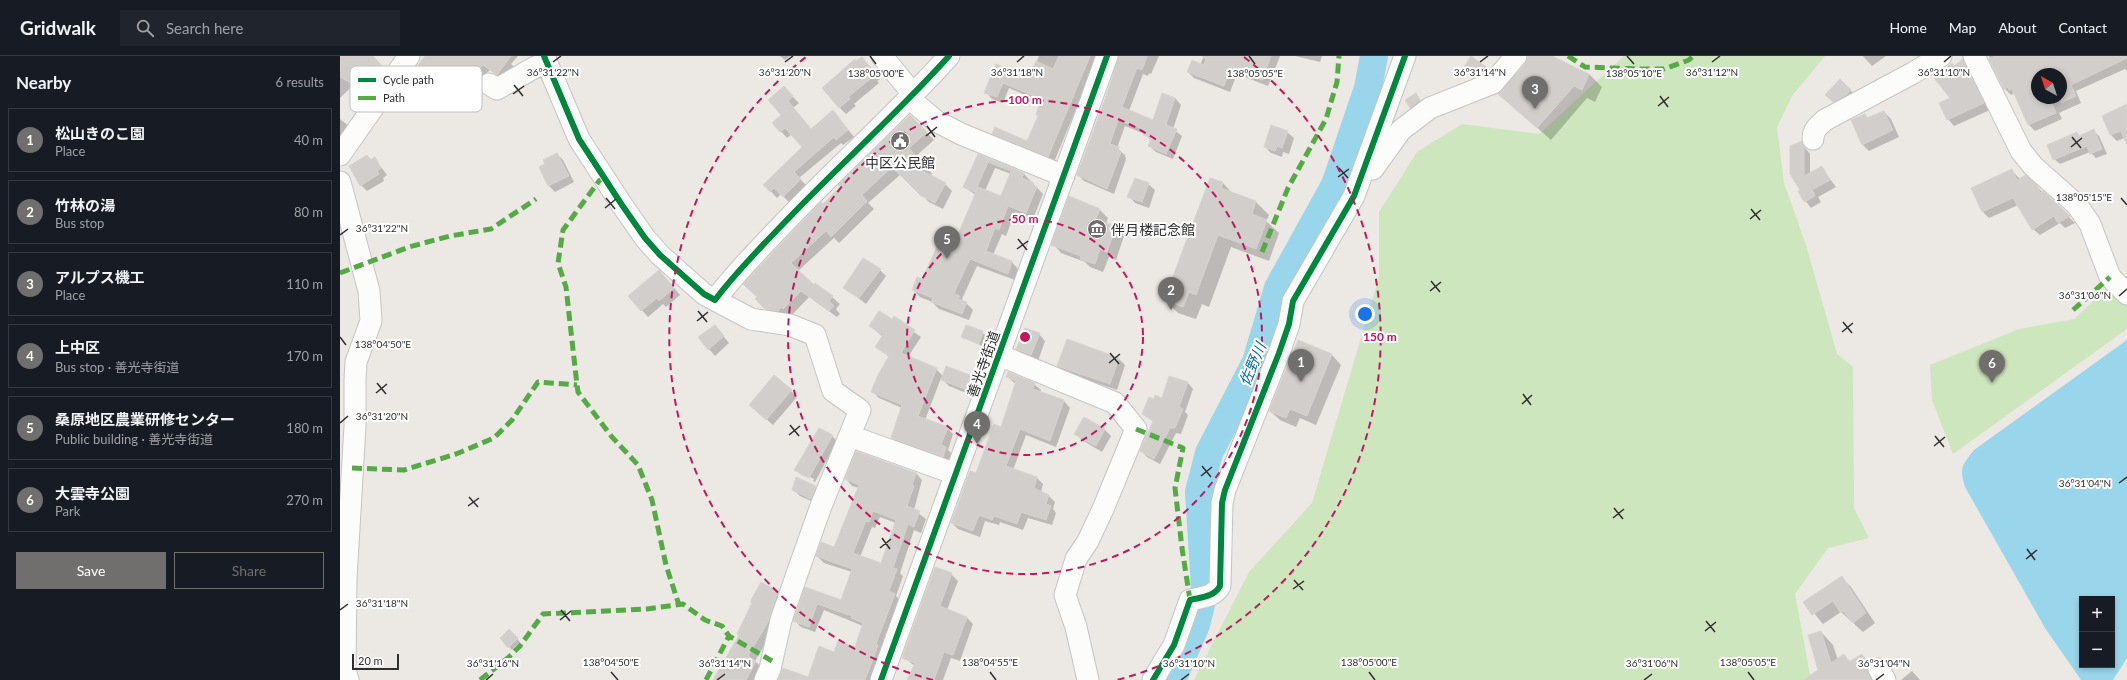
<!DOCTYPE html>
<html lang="en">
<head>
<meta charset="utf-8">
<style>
	body { margin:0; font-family:Lato,"Noto Sans JP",sans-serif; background:#20242c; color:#f1f3f6 }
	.controls { position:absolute; right:12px; bottom:12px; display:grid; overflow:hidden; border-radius:0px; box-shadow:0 2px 6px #0003 }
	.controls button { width:36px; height:36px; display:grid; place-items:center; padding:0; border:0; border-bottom:1px solid #363941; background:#171b24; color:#f1f3f6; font:20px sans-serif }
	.compass { position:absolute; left:1691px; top:12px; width:36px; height:36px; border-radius:50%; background:#171b24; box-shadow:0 2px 6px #0003; rotate:321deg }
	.scale { position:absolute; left:12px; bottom:10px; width:47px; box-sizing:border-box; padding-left:4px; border:2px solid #2e2e2e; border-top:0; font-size:11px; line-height:14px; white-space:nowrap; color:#2e2e2e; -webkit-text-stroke:3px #fff; paint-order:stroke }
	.you { position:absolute; left:1025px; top:258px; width:14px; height:14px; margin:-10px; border:3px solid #fff; border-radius:50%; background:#1a73e8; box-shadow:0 0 0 6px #1a73e833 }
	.badge { display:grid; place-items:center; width:26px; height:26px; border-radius:50%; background:#706f6e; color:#fff; font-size:13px; font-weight:700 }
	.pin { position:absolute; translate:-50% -33px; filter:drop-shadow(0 1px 2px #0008) }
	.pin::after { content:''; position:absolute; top:21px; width:14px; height:12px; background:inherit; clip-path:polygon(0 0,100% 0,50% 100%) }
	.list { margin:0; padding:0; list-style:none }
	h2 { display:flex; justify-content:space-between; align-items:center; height:52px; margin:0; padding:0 16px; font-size:17px }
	h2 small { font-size:13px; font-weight:400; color:#9ea1a6 }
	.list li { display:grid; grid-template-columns:26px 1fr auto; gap:12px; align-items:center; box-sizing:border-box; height:64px; margin:0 8px 8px; padding:0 8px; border:1px solid #363941; border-radius:0px }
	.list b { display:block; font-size:15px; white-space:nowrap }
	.list p { margin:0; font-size:13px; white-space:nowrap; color:#9ea1a6 }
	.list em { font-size:13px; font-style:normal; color:#9ea1a6 }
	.actions { display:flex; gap:8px; padding:12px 16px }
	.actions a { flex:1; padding:9px 0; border:1px solid #706f6e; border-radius:0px; text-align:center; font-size:14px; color:#706f6e }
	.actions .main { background:#706f6e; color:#fff }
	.icon { flex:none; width:22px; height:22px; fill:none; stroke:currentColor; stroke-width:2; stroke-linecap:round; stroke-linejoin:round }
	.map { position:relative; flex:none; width:1787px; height:624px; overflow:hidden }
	header { display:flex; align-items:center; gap:24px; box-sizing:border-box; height:56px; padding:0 20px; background:#171b24; border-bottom:1px solid #363941 }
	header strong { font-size:19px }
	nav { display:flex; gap:22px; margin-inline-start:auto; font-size:14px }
	.search { width:280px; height:36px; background:#20242c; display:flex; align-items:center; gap:10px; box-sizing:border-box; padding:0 14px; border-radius:0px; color:#9ea1a6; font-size:15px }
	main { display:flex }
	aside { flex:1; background:#171b24 }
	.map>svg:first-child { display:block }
	.green { fill:#cee6be }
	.water { fill:#99d6ec; fill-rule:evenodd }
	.shadow { fill:#0003; fill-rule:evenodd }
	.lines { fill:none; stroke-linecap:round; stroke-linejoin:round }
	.river { stroke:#99d6ec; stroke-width:28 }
	.building { fill:#d1cecb; stroke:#d7d4d0; fill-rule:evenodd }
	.minor-casing { stroke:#c5c4c5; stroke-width:23 }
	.minor { stroke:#fcfcfb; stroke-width:21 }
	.quiet { stroke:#54ab44; stroke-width:5; stroke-dasharray:10 5; stroke-linecap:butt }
	.cycleway-casing { stroke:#fff; stroke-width:8 }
	.cycleway { stroke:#00873e; stroke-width:6 }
	.ticks { fill:none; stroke:#2e2e2e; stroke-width:1.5 }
	.ring { fill:none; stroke:#c2185b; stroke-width:2; stroke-dasharray:7 5 }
	.labels { text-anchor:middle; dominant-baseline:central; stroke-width:4; stroke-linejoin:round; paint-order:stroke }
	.poi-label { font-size:14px; fill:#2e2e2e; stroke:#fff }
	.street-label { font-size:14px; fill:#2e2e2e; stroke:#fff }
	.water-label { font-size:15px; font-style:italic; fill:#0d6fa3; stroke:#fff }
	.key { fill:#fff; stroke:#c0c0c0; stroke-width:1 }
	.key-label { font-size:11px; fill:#2e2e2e }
	.ticks-label { font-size:10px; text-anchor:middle; fill:#2e2e2e; stroke:#fff; stroke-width:4; stroke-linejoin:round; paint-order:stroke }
	.centre { fill:#c2185b; stroke:#fff; stroke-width:2 }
	.ring-label { font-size:12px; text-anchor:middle; font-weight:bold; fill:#c2185b; stroke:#fff; stroke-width:4; stroke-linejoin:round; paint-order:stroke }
</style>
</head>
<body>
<header>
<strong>Gridwalk</strong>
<div class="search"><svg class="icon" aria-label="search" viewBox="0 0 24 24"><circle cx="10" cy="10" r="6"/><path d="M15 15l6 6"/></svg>Search here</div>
<nav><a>Home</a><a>Map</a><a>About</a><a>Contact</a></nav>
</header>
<main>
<aside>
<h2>Nearby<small>6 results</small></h2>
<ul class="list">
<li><span class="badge">1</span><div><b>松山きのこ園</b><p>Place</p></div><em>40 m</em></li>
<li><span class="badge">2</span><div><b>竹林の湯</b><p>Bus stop</p></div><em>80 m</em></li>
<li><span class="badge">3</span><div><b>アルプス機工</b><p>Place</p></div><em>110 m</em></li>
<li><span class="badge">4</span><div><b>上中区</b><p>Bus stop · 善光寺街道</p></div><em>170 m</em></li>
<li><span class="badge">5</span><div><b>桑原地区農業研修センター</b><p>Public building · 善光寺街道</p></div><em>180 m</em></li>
<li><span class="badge">6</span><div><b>大雲寺公園</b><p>Park</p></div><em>270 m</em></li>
</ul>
<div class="actions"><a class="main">Save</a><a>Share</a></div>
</aside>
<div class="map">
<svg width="1787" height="624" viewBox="0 0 1787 624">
	<rect width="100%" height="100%" fill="#ece8e4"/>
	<path class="green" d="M1284,0H1485L1452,40L1437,71L1444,127L1466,189L1497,298L1513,311L1514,452L1529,482L1488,492L1455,538L1471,624H854L909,516L972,447L1039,221V156L1077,96L1122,68L1199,78Z
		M1766,233L1787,250V273L1613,398L1592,344L1590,309L1679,273L1734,263Z"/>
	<path class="water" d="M1787,284V602L1773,624H1741L1705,572L1625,431C1619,412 1622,409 1634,394ZM1742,543H1772V609H1742Z"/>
	<path class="shadow" d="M0,0H34L33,1L37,6L0,42Z
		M86,0H178L171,8L174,11L164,24L150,14L122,38L124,40L115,47L97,27L91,34L89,33L88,35L71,21Z
		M440,0H450L445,4Z
		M699,0H755L757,2L714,106L660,84L654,78L687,86L698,60L701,46L669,32L663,47L652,43L646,36L657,9L690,23Z
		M780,0H819L811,18L809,17L808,20L803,18L789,55L814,65L835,42L841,49L833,73L842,80L833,103L816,96L809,90L811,85L805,78L785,70L777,92L785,99L786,103L774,138L744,125L738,119Z
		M864,0H940L928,30L897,18L890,36L854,22L848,16L860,9Z
		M955,0H982L980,6Z
		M1188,0H1211L1249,18L1262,31L1255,46L1247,42L1211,84L1159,38L1186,8Z
		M1523,0H1546L1532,10Z
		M1649,0H1787V15L1785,13L1736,35L1741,47L1719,57L1722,63L1695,75L1689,69L1676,39L1674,37L1671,39L1664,32ZM1697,18H1721V42H1697Z
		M522,2L540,23L537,25L539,27L514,48L516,50L506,58L500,52L517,6Z
		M1131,2L1149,13L1155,20L1141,27L1130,20L1123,13Z
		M1623,4L1629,10L1650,54L1614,70L1608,63L1614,11Z
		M1500,24L1517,41L1500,52L1493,46Z
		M450,38L459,47L453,52L472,74L493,55L514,81L503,89L501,87L459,122L467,130L450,147L441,138L437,142L425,129L463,91L452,78L447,82L433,67L442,60Z
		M1078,41L1082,48L1073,55L1066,44Z
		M1787,50V81L1777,85L1771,79Z
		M1544,56L1551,63L1559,81L1529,95L1523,89L1512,65L1525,59L1529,63Z
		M570,60L594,84L576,100L592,118L590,120L605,128L612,135L603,153L589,146L561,118L528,147L534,153L499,187L494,182L458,215L474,231L492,241L500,248L496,253L500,258L497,261L469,241L451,260L449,258L446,262L434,260L416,243L483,149Z
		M0,63L10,71L0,85Z
		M1754,75L1759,80L1767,98L1756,102L1750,96L1720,108L1714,103L1737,77L1740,80Z
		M947,76L954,82L949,98L943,96L942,101L931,97L925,91Z
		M1461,87L1470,98V118L1481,111L1496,131L1478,141L1481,146L1471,152L1459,136L1461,135Z
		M217,98L223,104L234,126L215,136L209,130L200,112Z
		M638,99L683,117L703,138L693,163L675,156L666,180L662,178L653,199L672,206L678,213L675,224L637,210L622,243L633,254L629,264L599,253L592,246L580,241L573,234L616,187L636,139L624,131ZM655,112L671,118L662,142L645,135Z
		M27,100L32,104L35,103L47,119L43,122L44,125L27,135L21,129Z
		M1672,115L1680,123L1696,130L1735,167L1725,172L1720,167L1700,179L1693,173L1678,149L1649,162L1643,156Z
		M883,127L893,138L916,146L929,159L926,165L939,177L929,205L891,191L869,251L862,248L856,263L838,257L825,244Z
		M808,128L815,134L809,152L795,147L789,140Z
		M759,153L768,162L766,168L776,171L784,180L776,204L769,201L763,216L750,211L745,206L721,197L713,188Z
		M540,214L546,220L526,248L505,232Z
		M325,221L340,239L326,251L323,248L308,261L289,240Z
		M554,262L581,281L568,301L596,313L603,320L635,322L641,328L636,341L609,330L601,322L585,364L607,372L613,378L608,394L612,398L609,406L558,388L552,382L562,352L539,342L533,336L549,301L537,291L543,281L530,270L552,264Z
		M375,270L389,287L375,300L369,293Z
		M627,270L646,279L642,290L623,281Z
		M699,278L705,285L698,305L684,299L678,293Z
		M728,284L779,303L785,309L777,334L724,316L718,310Z
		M959,286L992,299L1001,309L976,369L960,362L956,371L940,364L930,355Z
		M667,321L694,328L701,334L700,337L724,345L730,352L716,391L686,379L673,414L697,422L703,428L701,436L709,440L715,446L713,453L716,457L712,469L688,462L683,474L660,466L659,469L645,465L640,481L618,473L612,467L662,372L676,328Z
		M830,321L848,327L853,333L845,356L848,359L841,378L836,377L820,408L807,401L801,395L814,366L803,358L814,344L823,343Z
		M451,335L457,341L433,369L415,353Z
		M744,362L765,374L771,380L762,396L742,384L736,378Z
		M492,380L497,385L475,426L461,419L456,414ZM460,416L474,423L473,425L460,418Z
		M517,396L576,417L582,424L574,454L586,463L581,477L574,474L560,517L563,520L556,540L561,545L534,624H439L468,622L495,597L515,592L523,570L484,554L475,576L461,571L455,565L466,532L502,545L512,516L484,507L477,500L495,492L519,432L512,430L506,423ZM540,461L556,467L542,509L520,501L532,471L535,472Z
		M475,431L482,438L478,448L460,440L453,433Z
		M611,518L618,525L607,554L627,562L633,568L620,605L611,602L603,624H568L575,610L563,601Z
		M1502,522L1511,531L1535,567L1523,576L1501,556L1483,568L1465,546Z
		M438,536L444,543L435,571L415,605L422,612L416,624H374L400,580L398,578Z
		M169,574L180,586L172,594L161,582Z
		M1481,576L1493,589L1498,604L1504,600L1511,606L1522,599L1534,611L1540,624H1476L1480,615Z
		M1572,615L1580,624H1561Z"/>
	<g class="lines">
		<path class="river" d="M832,624L856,569L865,532L859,436L869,397L916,306L938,232L995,129L1028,32L1034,0"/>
	</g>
	<path class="building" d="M0,0H33L45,13L29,37L0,21Z
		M85,0H171L157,19L143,9L116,31L118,33L108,41L91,20L84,29L83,27L81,30L69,21Z
		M719,0H750L708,101L652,78L655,71L687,85L698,60L696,59L701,43L663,27L657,41L644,37L656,8L689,22L696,5L713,13Z
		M779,0H807L802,14L797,12L782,51L813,64L822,37L835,42L826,69L837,73L826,98L808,90L811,82L803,79L805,74L778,64L770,88L779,91L778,95L781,96L767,133L737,119L766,41Z
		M862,0H931L922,24L891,12L884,30L847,16L852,4L864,9L866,3Z
		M1131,0L1149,13L1146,17L1134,22L1122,14Z
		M1188,0H1212L1249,18L1242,34L1234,30L1197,72L1158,38L1185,8Z
		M1655,0H1787V2L1731,29L1736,40L1721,47V18H1697V42H1710L1716,57L1688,69L1672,33L1669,34L1668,31L1664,33L1649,3Z
		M522,1L534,16L532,18L534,20L508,41L510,43L499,52L482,32L515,3L516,5Z
		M1623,3L1644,47L1607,64L1599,47L1610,42L1594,22L1612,7L1614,10Z
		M1500,23L1511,34L1506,39L1493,46L1485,39Z
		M444,30L453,40L448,45L471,73L493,54L508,74L496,84L494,81L454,116L461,123L443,141L434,132L430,136L423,129L462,91L445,72L440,76L432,67L441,59L428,44Z
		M1076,37L1080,44L1070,52L1065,44Z
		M1787,48V87H1786L1781,75L1770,79L1762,60Z
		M1544,55L1553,74L1522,89L1511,64L1525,58L1527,62Z
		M570,59L587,76L569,92L585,110L581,114L606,127L595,147L580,139L552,111L522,139L527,145L491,181L486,175L451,207L474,229L475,227L493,240L489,245L494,250L489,255L461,235L443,253L441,251L438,255L425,253L415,243L417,241L403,228L473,154L481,146L483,148L500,131L498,129Z
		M931,69L948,75L942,92L937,90L935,95L924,91Z
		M1754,73L1762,93L1750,98L1747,90L1713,104L1707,89L1737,76L1739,80Z
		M1462,85L1464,90V120L1482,110L1490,124L1472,134L1475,140L1464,146L1458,135L1460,134L1450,118V90Z
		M217,97L229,120L208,130L199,111L205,108L203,104Z
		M638,98L684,117L682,122L694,127L693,129L697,131L686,157L668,150L659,174L655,172L646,195L672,205L668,218L630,203L615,235V238L620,240L618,243L627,246L622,258L591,246L593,242L572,234L577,221L582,223L602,180L615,186L638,131L661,140L671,115L648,106L635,136L623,131Z
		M27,99L30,104L35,101L41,112L37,115L39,118L20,130L9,110Z
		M1672,113L1677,124L1686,119L1697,129L1700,137L1703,135L1730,160L1718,167L1714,160L1692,174L1673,142L1642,156L1631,132Z
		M795,122L809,127L802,146L787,141Z
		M870,122L883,126L881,132L916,145L912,158L927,164L916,193L878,179L856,239L849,236L843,251L824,244Z
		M729,140L760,153L756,163L776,170L767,196L760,193L755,208L740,203L741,200L711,189Z
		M523,202L541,213L519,242L503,232Z
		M319,214L334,232L319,245L317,242L301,255L288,240Z
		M539,255L552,263L554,260L575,274L561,297L597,312L578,360L608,371L601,389L606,391L603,401L551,382L562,349L531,336L538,319L549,300L535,291L543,279L529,270Z
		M375,269L384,280L368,294L358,281Z
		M626,269L643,275L639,288L621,281Z
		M685,272L700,277L691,299L676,293Z
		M727,283L779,302L770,328L717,310Z
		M958,284L992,298L967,360L950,353L946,362L929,355Z
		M606,310L635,321L630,335L601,324Z
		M668,316L695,327L693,333L724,344L710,385L680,373L666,410L697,421L694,432L709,439L706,448L711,450L706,464L681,456L677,468L654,460L652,464L639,459L633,475L611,467L630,415L636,417L654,368L661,371L676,325L666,321Z
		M434,319L452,334L426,364L409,349Z
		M829,320L848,326L839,351L843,353L835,372H830L814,403L800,395L813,365L802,358L809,341L814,343L815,339L822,342Z
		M744,361L765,373L756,390L734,378Z
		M479,372L493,379L469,422L454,414Z
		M516,395L576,417L572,429L574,430L567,450L580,455L574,471L568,468L553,512L557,513L549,535L555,538L536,588L538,589L535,598L525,624H438L443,612L468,621L479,590L494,596L498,585L515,591L523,567L511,562L512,560L477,548L469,571L453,565L465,531L501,544L512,513L476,500L481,486L494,491L519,429L505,423ZM533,455L556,464L541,507L513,497L526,465L529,466Z
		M456,421L476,430L471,443L452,434Z
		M595,511L612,517L600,550L627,561L613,599L604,596L594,624H567L575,607L562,602Z
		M1502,520L1526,557L1513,567L1503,555L1500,556L1493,545L1472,559L1463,546Z
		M421,526L438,535L429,564L408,600L416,605L406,624H373L399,579L397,578L412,547L410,546Z
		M169,573L178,582L168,592L160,582Z
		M1481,575L1491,607L1504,598L1509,606L1522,598L1528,608L1527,613L1531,624H1463L1478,614L1468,579Z"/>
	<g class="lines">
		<defs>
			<path id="minor" d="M204,0L239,83L282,149L305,182L320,199L364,238L392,253L411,263L450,269L475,279L493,335L520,354L481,450L458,515L441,564L430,613L425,624
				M542,0L569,33L576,48L596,65L621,78L724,120
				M1634,0L1681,95L1693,110L1737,149L1750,168L1770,221L1787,238
				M149,28L157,33L206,5
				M1473,83C1473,74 1478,70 1485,64L1573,17L1601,0
				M0,99L69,0
				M1027,114L1033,113L1061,74L1090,52L1153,27L1176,0
				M0,126L29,235L31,265L16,306L15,324V370L6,523L5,614L8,624
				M375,244C396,216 420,192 444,167C498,110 557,58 609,0
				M659,299L775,347L796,373L763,453L748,485L736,503L725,539L736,571L748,624
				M510,380L616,418
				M1539,613L1545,624
				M541,624L767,0
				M813,624L834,589L850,544C862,541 874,541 880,530L882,447L885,434L939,297L949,268L953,245L1014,140L1065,0"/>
		</defs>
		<use href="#minor" class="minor-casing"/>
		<use href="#minor" class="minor"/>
		<path class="quiet" d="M1228,0L1245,11L1299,13H1324L1349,4L1353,0
			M264,121L259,125L223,174L218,207L226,231L237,329L238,336L272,381L298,409L312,444L326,509L339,549
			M922,196L948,132L986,63L997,26L999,0
			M0,217L69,191L110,180L151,173L196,143
			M1733,254L1770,221
			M796,373L843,392L835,432L842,492L850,544
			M12,412L64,414L116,398L154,382L172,364L198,326L237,329
			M140,624L169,601L180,590L203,558L307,553L343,548L365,564L382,570L389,580L432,605
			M366,624L389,580"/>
		<defs>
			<path id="cycleway" d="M204,0L239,83L282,149L305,182L320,199L364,238L375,244C396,216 420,192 444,167C498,110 557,58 609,0
				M541,624L767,0
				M813,624L834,589L850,544C862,541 874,541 880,530L882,447L885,434L939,297L949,268L953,245L1014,140L1065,0"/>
		</defs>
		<use href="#cycleway" class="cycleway-casing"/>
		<use href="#cycleway" class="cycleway"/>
	</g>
	<path class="ticks" d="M530,0L536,8M909,0L915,8M1287,0L1294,8M213,6L221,0M445,6L453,0M677,6L684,0M1140,6L1148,0M1372,6L1380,0M1604,6L1611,0M174,29L183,40M173,38L184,30M1320,40L1328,51M1318,50L1329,41M587,70L595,81M586,80L597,71M1732,81L1741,92M1731,91L1742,82M999,112L1008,122M998,121L1009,113M266,142L275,153M1781,142L1787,149M265,152L276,143M1411,153L1420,164M1410,163L1421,154M0,179L8,173M678,183L687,194M677,193L688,185M1091,225L1100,236M1090,235L1101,226M1779,240L1787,233M358,255L367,266M357,265L368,256M1503,266L1512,277M1502,276L1513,267M0,281L6,289M770,297L779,308M769,307L780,298M37,327L46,338M36,337L47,328M1183,338L1191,349M1182,348L1192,339M0,367L8,360M450,369L459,380M449,379L460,370M1595,380L1604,391M1594,390L1605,381M862,410L871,421M861,420L872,411M1779,427L1787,421M129,441L138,451M128,450L139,442M1274,452L1283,463M1273,462L1284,453M542,482L550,493M540,492L551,483M1687,493L1695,504M1686,503L1697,494M954,524L963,534M953,533L964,525M0,554L8,548M221,554L230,565M220,564L231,555M1366,565L1375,576M1365,575L1376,566M271,616L278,624M650,616L656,624M1029,616L1035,624M1408,616L1414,624M146,624L153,618M377,624L385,618M841,624L849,618M1304,624L1312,618M1536,624L1544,618"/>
	<g class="ring">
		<circle cx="685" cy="281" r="118"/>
		<circle cx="685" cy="281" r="237"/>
		<path d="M593 624A355 355 0 0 1 466 1M904 1A355 355 0 0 1 777 624"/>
	</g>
	<defs>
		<symbol id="civic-disc" viewBox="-11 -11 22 22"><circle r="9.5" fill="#706f6e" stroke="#fff"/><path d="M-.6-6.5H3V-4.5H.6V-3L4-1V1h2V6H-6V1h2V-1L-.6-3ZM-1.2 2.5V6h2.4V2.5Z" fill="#fff"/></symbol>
		<symbol id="museum-disc" viewBox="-11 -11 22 22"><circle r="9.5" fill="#706f6e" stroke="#fff"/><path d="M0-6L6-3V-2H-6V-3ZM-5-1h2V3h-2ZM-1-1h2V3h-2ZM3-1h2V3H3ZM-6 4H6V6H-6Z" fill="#fff"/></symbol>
	</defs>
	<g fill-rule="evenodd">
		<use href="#civic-disc" x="549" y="74" width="22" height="22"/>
		<use href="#museum-disc" x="746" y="162" width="22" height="22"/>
	</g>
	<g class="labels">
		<g class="poi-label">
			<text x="560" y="106">中区公民館</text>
			<text x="771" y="173" text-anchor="start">伴月楼記念館</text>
		</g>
		<g class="street-label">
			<text transform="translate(643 308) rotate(-70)">善光寺街道</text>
		</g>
		<g class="water-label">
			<text transform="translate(912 308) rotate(-67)">佐野川</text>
		</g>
	</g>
	<rect x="10" y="10" width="132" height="46" rx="6" class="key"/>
	<rect x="18" y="22" width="18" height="4" fill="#00873e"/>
	<rect x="18" y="40" width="18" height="4" fill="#54ab44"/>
	<g class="key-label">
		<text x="43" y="28">Cycle path</text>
		<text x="43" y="46">Path</text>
	</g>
	<g class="ticks-label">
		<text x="213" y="20">36°31'22"N</text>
		<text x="445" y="20">36°31'20"N</text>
		<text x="677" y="20">36°31'18"N</text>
		<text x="1140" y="20">36°31'14"N</text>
		<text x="1372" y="20">36°31'12"N</text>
		<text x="1604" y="20">36°31'10"N</text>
		<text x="536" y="21">138°05'00"E</text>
		<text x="915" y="21">138°05'05"E</text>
		<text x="1294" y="21">138°05'10"E</text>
		<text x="1744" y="145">138°05'15"E</text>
		<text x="42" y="176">36°31'22"N</text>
		<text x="1745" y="243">36°31'06"N</text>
		<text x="43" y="292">138°04'50"E</text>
		<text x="42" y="364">36°31'20"N</text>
		<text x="1745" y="431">36°31'04"N</text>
		<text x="42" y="551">36°31'18"N</text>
		<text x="271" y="610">138°04'50"E</text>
		<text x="650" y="610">138°04'55"E</text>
		<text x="1029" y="610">138°05'00"E</text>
		<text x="1408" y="610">138°05'05"E</text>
		<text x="153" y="611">36°31'16"N</text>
		<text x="385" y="611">36°31'14"N</text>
		<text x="849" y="611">36°31'10"N</text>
		<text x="1312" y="611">36°31'06"N</text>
		<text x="1544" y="611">36°31'04"N</text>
	</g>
	<circle cx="685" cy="281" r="6" class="centre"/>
	<g class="ring-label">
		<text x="685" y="48">100 m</text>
		<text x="685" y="167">50 m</text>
		<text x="1040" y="285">150 m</text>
	</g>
</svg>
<div class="controls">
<button>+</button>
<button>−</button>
</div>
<svg class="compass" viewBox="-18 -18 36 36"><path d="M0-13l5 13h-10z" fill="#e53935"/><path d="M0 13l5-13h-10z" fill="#9ea1a6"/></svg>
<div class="scale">20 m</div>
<div class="you"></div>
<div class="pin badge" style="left:961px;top:326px">1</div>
<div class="pin badge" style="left:831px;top:254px">2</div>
<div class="pin badge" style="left:1195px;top:53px">3</div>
<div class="pin badge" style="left:637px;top:388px">4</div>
<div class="pin badge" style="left:607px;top:203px">5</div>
<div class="pin badge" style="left:1652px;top:327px">6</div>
</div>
</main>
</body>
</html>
